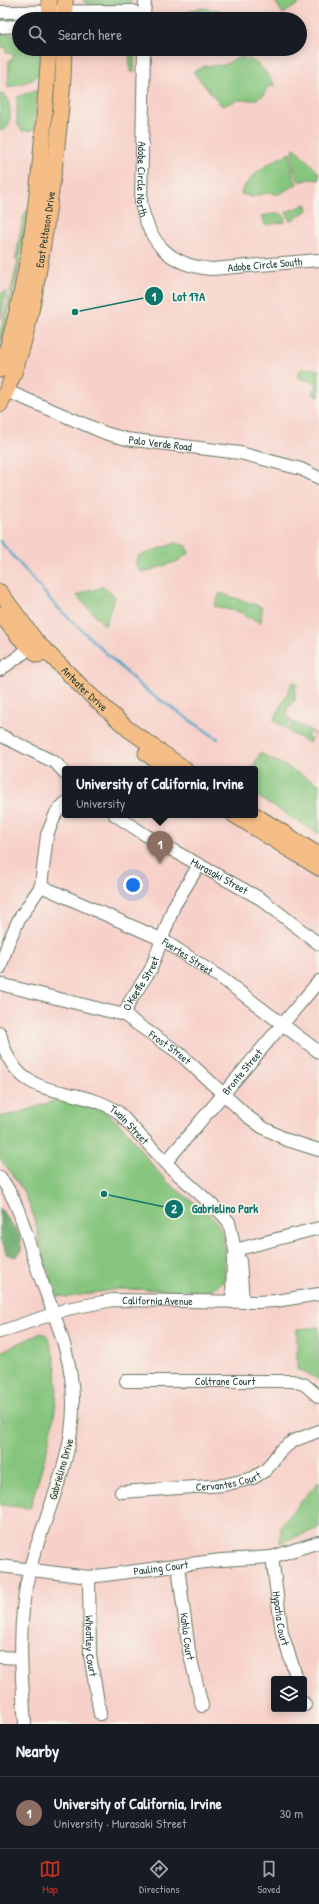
<!DOCTYPE html>
<html lang="en">
<head>
<meta charset="utf-8">
<style>
	body { margin:0; font-family:"Patrick Hand",sans-serif; background:#20242c; color:#f1f3f6 }
	.controls { position:absolute; right:12px; bottom:12px; display:grid; overflow:hidden; border-radius:4px; box-shadow:0 2px 10px #0003 }
	.controls button { width:36px; height:36px; display:grid; place-items:center; padding:0; border:0; border-bottom:1px solid #363941; background:#171b24; color:#f1f3f6; font:20px sans-serif }
	.you { position:absolute; left:133px; top:885px; width:14px; height:14px; margin:-10px; border:3px solid #fff; border-radius:50%; background:#1a73e8; box-shadow:0 0 0 6px #1a73e833 }
	.badge { display:grid; place-items:center; width:26px; height:26px; border-radius:50%; background:#c8321e; color:#fff; font-size:13px; font-weight:700 }
	.pin { position:absolute; translate:-50% -33px; filter:drop-shadow(0 1px 2px #0008) }
	.pin::after { content:''; position:absolute; top:21px; width:14px; height:12px; background:inherit; clip-path:polygon(0 0,100% 0,50% 100%) }
	.popup { position:absolute; left:62px; top:766px; width:196px; height:52px; box-sizing:border-box; display:grid; place-content:center; border-radius:4px; background:#171b24; filter:drop-shadow(0 1px 3px #0005); font-size:13px; white-space:nowrap; color:#9ea1a6 }
	.popup b { font-size:15px; color:#f1f3f6 }
	.popup::after { content:''; position:absolute; left:50%; top:100%; margin-left:-8px; border:8px solid transparent; border-top-color:#171b24 }
	.list { margin:0; padding:0; list-style:none }
	h2 { display:flex; justify-content:space-between; align-items:center; height:52px; margin:0; padding:0 16px; font-size:17px }
	h2 small { font-size:13px; font-weight:400; color:#9ea1a6 }
	.list li { display:grid; grid-template-columns:26px 1fr auto; gap:12px; align-items:center; box-sizing:border-box; height:72px; padding:0 16px; border-top:1px solid #363941 }
	.list b { display:block; font-size:15px; white-space:nowrap }
	.list p { margin:0; font-size:13px; white-space:nowrap; color:#9ea1a6 }
	.list em { font-size:13px; font-style:normal; color:#9ea1a6 }
	.icon { flex:none; width:22px; height:22px; fill:none; stroke:currentColor; stroke-width:2; stroke-linecap:round; stroke-linejoin:round }
	.map { position:relative; flex:none; width:319px; height:1724px; overflow:hidden }
	.search { position:absolute; background:#171b24; box-shadow:0 2px 10px #0003; left:12px; right:12px; top:12px; height:44px; display:flex; align-items:center; gap:10px; box-sizing:border-box; padding:0 14px; border-radius:22px; color:#9ea1a6; font-size:15px }
	.sheet { height:124px; background:#171b24 }
	nav { display:flex; justify-content:space-around; align-items:center; box-sizing:border-box; height:56px; border-top:1px solid #363941; background:#171b24; font-size:11px; color:#9ea1a6 }
	nav a { display:grid; justify-items:center; gap:2px }
	nav .on { color:#c8321e }
	.map>svg:first-child { display:block }
	.built { fill:#f7d0c9; fill-rule:evenodd }
	.green { fill:#85c57d; stroke:#528158 }
	.forest { fill:#6caa6c; stroke:#467450 }
	.lines { fill:none; stroke-linecap:round; stroke-linejoin:round }
	.stream { stroke:#47a5c6; stroke-width:2.5 }
	.minor-casing { stroke:#677766; stroke-width:14 }
	.major-casing { stroke:#677766; stroke-width:17 }
	.minor { stroke:#fff; stroke-width:12 }
	.major { stroke:#f6be87; stroke-width:15 }
	.labels { text-anchor:middle; dominant-baseline:central; stroke-width:3.5; stroke-linejoin:round; paint-order:stroke }
	.street-label { font-size:11px; fill:#1f3d34; stroke:#f7f3e8 }
	.leader { fill:none; stroke:#0f766e; stroke-width:1.5 }
	.callout-dot { fill:#0f766e; stroke:#f7f3e8; stroke-width:1.5 }
	.mark-label { font-size:12px; text-anchor:middle; font-weight:bold; fill:#fff }
	.callout-label { font-size:12px; text-anchor:middle; font-weight:bold; fill:#0f766e; stroke:#f7f3e8; stroke-width:3.5; stroke-linejoin:round; paint-order:stroke }
</style>
</head>
<body>
<div class="map">
<svg width="319" height="1724" viewBox="0 0 319 1724">
	<rect width="100%" height="100%" fill="#f7f3e8"/>
	<filter id="ink" filterUnits="userSpaceOnUse"><feTurbulence type="fractalNoise" baseFrequency=".025" numOctaves="2"/><feDisplacementMap in="SourceGraphic" scale="8" xChannelSelector="R" yChannelSelector="G"/><feConvolveMatrix kernelMatrix="1 2 1 2 8 2 1 2 1" color-interpolation-filters="sRGB"/></filter>
	<filter id="wash" filterUnits="userSpaceOnUse"><feTurbulence type="fractalNoise" baseFrequency=".012" numOctaves="4" result="noise"/><feDisplacementMap in="SourceGraphic" scale="16" xChannelSelector="R" yChannelSelector="G"/><feGaussianBlur stdDeviation="0.9" result="paint"/><feColorMatrix in="noise" values="0 0 0 0 0 0 0 0 0 0 0 0 0 0 0 0 0 1.4 0 .05"/><feComposite in="paint" operator="in"/></filter>
	<g filter="url(#wash)">
		<rect width="100%" height="100%" fill="#ece2c2"/>
		<path class="built" d="M0,0H319V1724H0ZM19,19H300V49H19ZM65,769H255V815H65ZM274,1679H304V1709H274Z"/>
		<path class="green" d="M83,0H132L129,2L130,4L126,5H87Z
			M274,0H302L303,1L283,14Z
			M199,8L218,10L220,11L221,19H179L189,11Z
			M0,17H30L31,19H19V22H0Z
			M1,34H19V49H40L39,74L32,80L8,88L9,60H13V54L6,53V47H0Z
			M129,49H135L134,72H130Z
			M240,49H250L253,56H239Z
			M242,58C258,59 267,73 275,86H269L265,91L264,95L254,100H239L222,106L193,72L205,66L224,65L235,59Z
			M37,90L34,130L22,131L17,123V97Z
			M0,94L6,96C11,102 12,125 5,130H0Z
			M294,148L296,149L319,173V180L310,179L300,182C294,177 291,155 294,148Z
			M290,153L293,175L297,184L279,194L265,193L252,197L241,194C246,176 273,160 290,153Z
			M303,204L307,205L308,210L290,221L286,212L302,206Z
			M28,210L17,277L0,346V333L18,262L15,259C19,250 21,214 28,210Z
			M280,213L284,216L285,222L265,225L262,216Z
			M7,291L1,318L0,319V294Z
			M304,368L319,370V397L313,393L317,383L299,378V370Z
			M176,543L187,546L189,553L178,561L145,572C139,571 136,568 135,562L138,561V556Z
			M103,586L115,596L105,626L77,596L91,589L92,591Z
			M220,593L262,607L261,622L244,616L243,613L214,606Z
			M293,682L298,684L295,688V700L287,709V716L292,720L286,729L274,720Z
			M293,722L315,733L312,736L314,733L308,732V737L310,739L312,737L309,743L288,731Z
			M260,753L319,784V834L255,795V769H252Z
			M59,1100C128,1107 125,1139 166,1180C178,1193 209,1210 217,1223C227,1238 224,1263 225,1280L211,1291L118,1289L69,1297L57,1296L41,1248L35,1220L27,1199L22,1189L0,1158V1116C21,1115 39,1104 59,1100Z
			M319,1327V1380L303,1371L297,1370V1329Z
			M41,1333L47,1335C71,1390 45,1454 30,1508L0,1505V1352Z
			M319,1481V1528L280,1543L281,1526L284,1521Z"/>
		<path class="forest" d="M0,1208L19,1234L22,1251L15,1257L6,1254L4,1246L0,1241Z"/>
		<g class="lines">
			<path class="stream" d="M0,541L55,605L144,689L218,739"/>
		</g>
	</g>
	<g filter="url(#ink)">
		<g class="lines">
			<defs>
				<g id="minor">
					<path d="M0,12L133,11L144,19"/>
					<path d="M144,19L145,0"/>
					<path d="M0,27L19,26"/>
					<path id="s1" d="M144,49L141,203C149,243 170,266 212,269L319,260"/>
					<path id="s2" d="M7,391L105,433L126,439L240,453L301,469L319,478"/>
					<path d="M0,670L22,654L36,641"/>
					<path d="M0,735L56,763L65,773"/>
					<path id="s3" d="M115,815L147,836L261,899L319,944"/>
					<path id="s4" d="M41,886L163,940L224,980L319,1052"/>
					<path d="M0,968L8,943L19,919L41,886L47,835L56,813L65,803"/>
					<path id="s5" d="M0,984L124,1015L179,1053L247,1116L262,1127L287,1140L319,1150"/>
					<path id="s6" d="M124,1015L130,1001L151,969L174,906L199,865"/>
					<path id="s7" d="M0,1033C16,1107 72,1081 118,1112L169,1166L221,1213L229,1222L235,1250L240,1261L243,1302"/>
					<path id="s8" d="M166,1162L319,981"/>
					<path d="M0,1177C22,1207 26,1237 38,1271C53,1313 73,1356 73,1402C74,1460 45,1513 30,1568C17,1619 21,1672 25,1724"/>
					<path d="M235,1250L319,1228"/>
					<path d="M232,1302L233,1259"/>
					<path id="s9" d="M0,1332L67,1309L113,1300L256,1302L276,1301L319,1294"/>
					<path id="s10" d="M126,1381H292L304,1384L319,1397"/>
					<path id="s11" d="M121,1492L224,1485L253,1478L266,1470L280,1451L293,1441L319,1431"/>
					<path id="s12" d="M272,1557L282,1633L297,1679"/>
					<path id="s13" d="M0,1566L89,1577L221,1560L272,1557L319,1542"/>
					<path id="s14" d="M178,1566L189,1651L202,1706"/>
					<path id="s15" d="M89,1577L90,1655L100,1714"/>
					<path d="M0,1657L20,1658"/>
					<path d="M304,1703L305,1705"/>
				</g>
				<g id="major">
					<path d="M49,0L50,19"/>
					<path d="M65,0V19"/>
					<path d="M0,370C35,269 42,154 49,49"/>
					<path id="s16" d="M0,405C25,356 34,299 43,245C53,180 63,114 64,49"/>
					<path id="s17" d="M0,592L36,641L85,690L128,729L185,769"/>
					<path d="M0,614L19,637L38,655"/>
					<path d="M146,753L167,769"/>
					<path d="M234,815L319,868"/>
					<path d="M255,815L319,855"/>
				</g>
			</defs>
			<use href="#minor" class="minor-casing"/>
			<use href="#major" class="major-casing"/>
			<use href="#minor" class="minor"/>
			<use href="#major" class="major"/>
		</g>
	</g>
	<g class="labels">
		<g class="street-label">
			<text stroke="none"><textPath href="#s1" startOffset="130">Adobe Circle North</textPath></text>
			<text stroke="none"><textPath href="#s16" startOffset="182">East Peltason Drive</textPath></text>
			<text stroke="none"><textPath href="#s1" startOffset="313">Adobe Circle South</textPath></text>
			<text stroke="none"><textPath href="#s2" startOffset="163">Palo Verde Road</textPath></text>
			<text stroke="none"><textPath href="#s17" startOffset="129">Anteater Drive</textPath></text>
			<text stroke="none"><textPath href="#s3" startOffset="121">Murasaki Street</textPath></text>
			<text stroke="none"><textPath href="#s4" startOffset="163">Fuertes Street</textPath></text>
			<text stroke="none"><textPath href="#s6" startOffset="36">O'Keeffe Street</textPath></text>
			<text stroke="none"><textPath href="#s5" startOffset="184">Frost Street</textPath></text>
			<text stroke="none"><textPath href="#s8" startOffset="118">Bronte Street</textPath></text>
			<text stroke="none"><textPath href="#s7" startOffset="169">Twain Street</textPath></text>
			<text stroke="none"><textPath href="#s9" startOffset="162">California Avenue</textPath></text>
			<text stroke="none"><textPath href="#s10" startOffset="99">Coltrane Court</textPath></text>
			<text transform="translate(61 1469) rotate(-74)">Gabrielino Drive</text>
			<text stroke="none"><textPath href="#s11" startOffset="108">Cervantes Court</textPath></text>
			<text stroke="none"><textPath href="#s13" startOffset="162">Pauling Court</textPath></text>
			<text stroke="none"><textPath href="#s12" startOffset="62">Hypatia Court</textPath></text>
			<text stroke="none"><textPath href="#s14" startOffset="71">Kahlo Court</textPath></text>
			<text stroke="none"><textPath href="#s15" startOffset="69">Wheatley Court</textPath></text>
		</g>
	</g>
	<path class="leader" d="M75 312L154 296M104 1194L174 1209"/>
	<g class="callout-dot">
		<circle cx="75" cy="312" r="4"/>
		<circle cx="104" cy="1194" r="4"/>
		<circle cx="154" cy="296" r="10"/>
		<circle cx="174" cy="1209" r="10"/>
	</g>
	<g class="mark-label">
		<text x="154" y="301">1</text>
		<text x="174" y="1213">2</text>
	</g>
	<g class="callout-label">
		<text x="189" y="301">Lot 17A</text>
		<text x="225" y="1213">Gabrielino Park</text>
	</g>
</svg>
<div class="controls">
<button><svg class="icon" aria-label="layers" viewBox="0 0 24 24"><path d="M12 4l9 5-9 5-9-5zM3 14l9 5 9-5"/></svg></button>
</div>
<div class="you"></div>
<div class="pin badge" style="left:160px;top:864px;background:#8d6e63">1</div>
<div class="popup"><b>University of California, Irvine</b>University</div>
<div class="search"><svg class="icon" aria-label="search" viewBox="0 0 24 24"><circle cx="10" cy="10" r="6"/><path d="M15 15l6 6"/></svg>Search here</div>
</div>
<section class="sheet">
<h2>Nearby<small></small></h2>
<ul class="list">
<li><span class="badge" style="background:#8d6e63">1</span><div><b>University of California, Irvine</b><p>University · Murasaki Street</p></div><em>30 m</em></li>
</ul>
</section>
<nav>
<a class="on"><svg class="icon" aria-label="map" viewBox="0 0 24 24"><path d="M3 6l6-2 6 2 6-2v14l-6 2-6-2-6 2zM9 4v14M15 6v14"/></svg>Map</a>
<a><svg class="icon" aria-label="directions" viewBox="0 0 24 24"><path d="M12 3l9 9-9 9-9-9zM9 14v-3h6M13 9l2 2-2 2"/></svg>Directions</a>
<a><svg class="icon" aria-label="saved" viewBox="0 0 24 24"><path d="M7 4h10v16l-5-4-5 4z"/></svg>Saved</a>
</nav>
</body>
</html>
